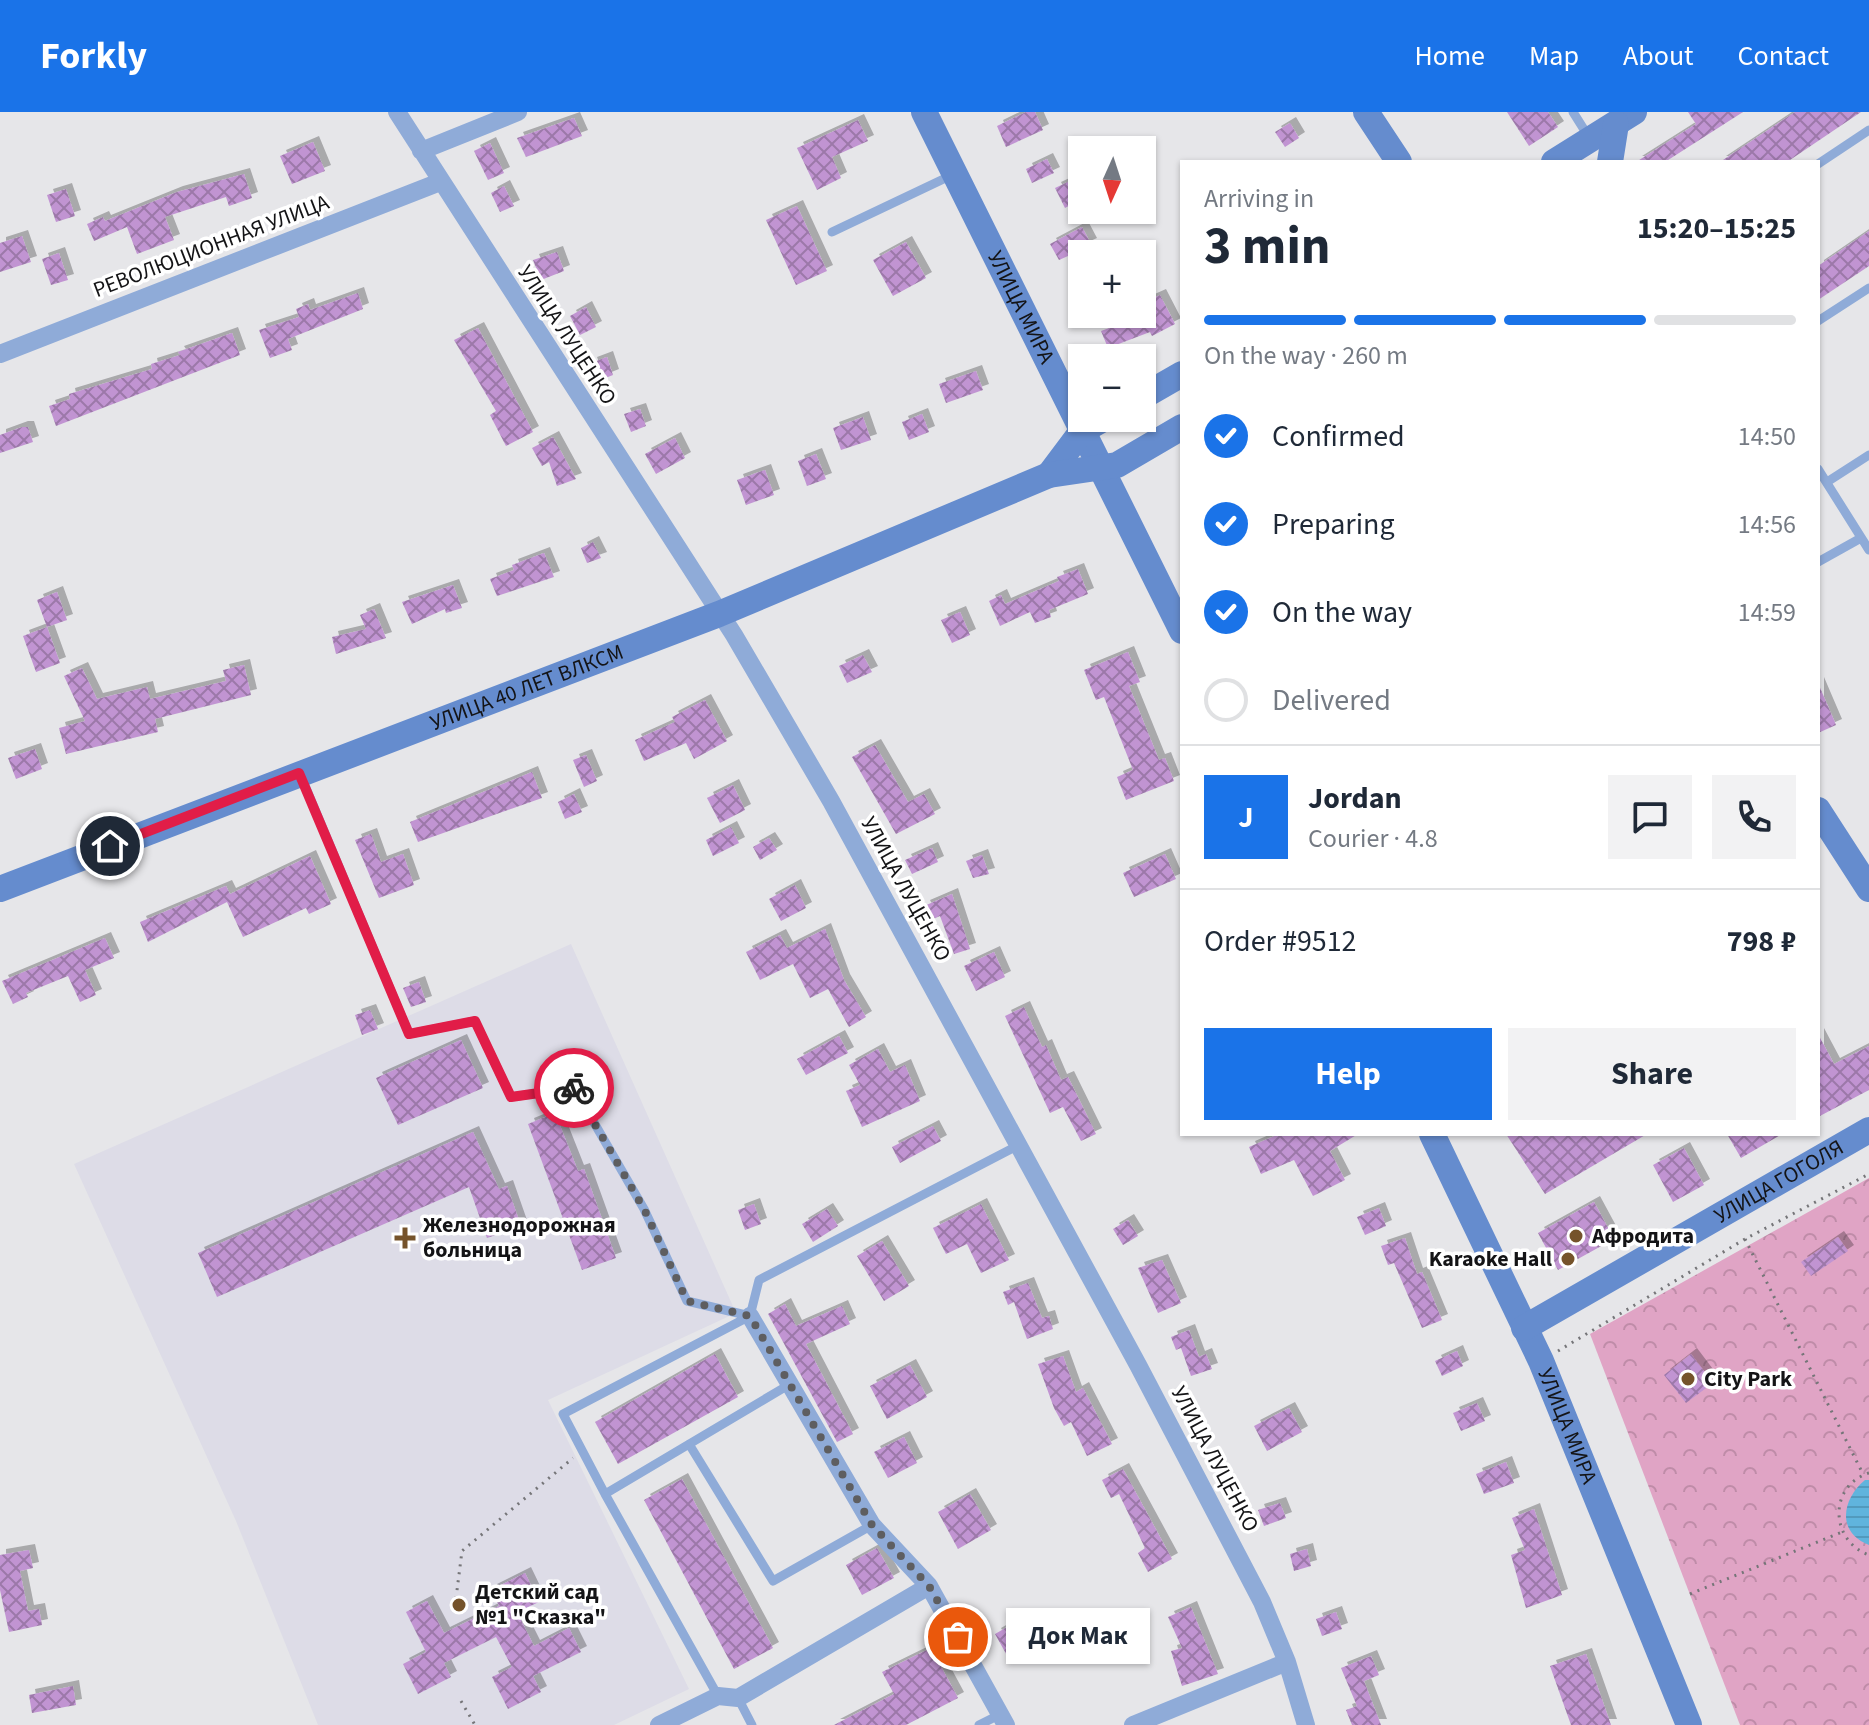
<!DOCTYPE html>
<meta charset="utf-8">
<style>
body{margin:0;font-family:"Source Sans 3",sans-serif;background:#f2f2f3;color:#1f2937;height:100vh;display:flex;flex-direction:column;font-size:30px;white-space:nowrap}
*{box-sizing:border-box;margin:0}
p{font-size:26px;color:#747a83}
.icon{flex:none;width:44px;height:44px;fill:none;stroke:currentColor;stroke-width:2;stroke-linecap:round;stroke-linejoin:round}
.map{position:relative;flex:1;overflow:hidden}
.panel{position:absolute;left:1180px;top:48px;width:640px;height:976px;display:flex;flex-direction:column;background:#fff;border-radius:0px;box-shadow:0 2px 6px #0004}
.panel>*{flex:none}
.needle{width:52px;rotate:183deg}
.controls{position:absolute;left:1068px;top:24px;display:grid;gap:16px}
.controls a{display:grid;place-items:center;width:88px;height:88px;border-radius:0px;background:#fff;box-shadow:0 2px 6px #0004;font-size:40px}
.pin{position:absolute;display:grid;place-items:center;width:68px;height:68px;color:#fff;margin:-34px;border:4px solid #fff;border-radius:50%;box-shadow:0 2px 8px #0007}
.courier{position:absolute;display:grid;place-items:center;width:80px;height:80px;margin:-40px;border:6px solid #e11d48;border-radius:50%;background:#fff;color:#222;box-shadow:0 2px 10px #0007}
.bubble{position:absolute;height:56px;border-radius:0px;background:#fff;box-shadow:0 2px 6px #0004;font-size:26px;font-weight:700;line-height:56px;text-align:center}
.headline em{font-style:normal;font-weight:700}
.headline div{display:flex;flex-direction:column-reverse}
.headline{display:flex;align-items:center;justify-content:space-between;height:136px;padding:0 24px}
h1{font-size:52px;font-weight:700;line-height:60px}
.bar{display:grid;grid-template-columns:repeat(4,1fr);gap:12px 8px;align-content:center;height:96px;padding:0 24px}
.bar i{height:10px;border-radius:6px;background:#e0e1e3}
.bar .on{background:#1a73e8}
.bar p{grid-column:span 4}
.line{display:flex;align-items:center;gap:20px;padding:0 24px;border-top:2px solid #e0e1e3}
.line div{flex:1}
.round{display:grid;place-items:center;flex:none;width:84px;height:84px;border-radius:0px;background:#f2f2f3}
ol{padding:0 24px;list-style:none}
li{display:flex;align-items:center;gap:24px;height:88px}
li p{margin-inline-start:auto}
li .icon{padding:8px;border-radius:50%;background:#1a73e8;color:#fff;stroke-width:4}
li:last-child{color:#747a83}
li i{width:44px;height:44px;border:4px solid #e0e1e3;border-radius:50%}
.primary-button{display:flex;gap:16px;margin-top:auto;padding:16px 24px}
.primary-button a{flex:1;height:92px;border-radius:0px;background:#1a73e8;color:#fff;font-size:32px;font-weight:700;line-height:92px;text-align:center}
.primary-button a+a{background:#f2f2f3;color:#1f2937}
header{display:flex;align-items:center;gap:48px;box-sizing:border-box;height:112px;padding:0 40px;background:#1a73e8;color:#fff}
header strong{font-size:38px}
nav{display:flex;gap:44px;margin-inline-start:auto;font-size:28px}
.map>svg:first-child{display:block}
</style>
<header>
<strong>Forkly</strong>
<nav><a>Home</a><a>Map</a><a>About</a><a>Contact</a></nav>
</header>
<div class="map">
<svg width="1869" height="1613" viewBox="0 0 1869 1613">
<defs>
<pattern id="park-crowns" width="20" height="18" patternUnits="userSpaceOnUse" patternTransform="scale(2)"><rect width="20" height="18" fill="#e0a4c5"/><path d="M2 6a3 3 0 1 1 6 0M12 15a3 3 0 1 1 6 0" fill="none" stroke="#bf8ca8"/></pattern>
<pattern id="water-rules" width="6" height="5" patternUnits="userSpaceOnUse" patternTransform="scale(2)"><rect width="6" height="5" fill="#60b4dd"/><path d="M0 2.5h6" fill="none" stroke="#529abd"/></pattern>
<pattern id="building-cross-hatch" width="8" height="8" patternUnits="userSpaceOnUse" patternTransform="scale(2)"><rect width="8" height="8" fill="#c194d2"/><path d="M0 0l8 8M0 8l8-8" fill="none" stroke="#9c78a9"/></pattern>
<filter id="shadow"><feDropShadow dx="6" dy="-6" stdDeviation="0" flood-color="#0004"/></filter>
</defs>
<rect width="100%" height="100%" fill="#e6e6e9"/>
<path fill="#dddce7" d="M571 832 736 1201 548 1288 689 1577 614 1613H318L236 1409 74 1052Z"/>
<path fill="url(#park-crowns)" d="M1869 1066V1613H1740L1590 1222Z"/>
<path fill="url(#water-rules)" d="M1865 1368H1869V1433C1836 1420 1842 1387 1865 1368Z"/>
<path fill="url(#building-cross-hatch)" filter="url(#shadow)" d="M1026 0H1035L1043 18 1006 35 997 14Z
M1507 0H1548L1558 15 1529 34Z
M1688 0H1743L1665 50H1636L1696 12Z
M1795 0H1861L1787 50H1720Z
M574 6 582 24 526 45 517 26Z
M858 8 868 29 832 45 841 66 817 78 797 36Z
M1290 11 1299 26 1285 35 1275 20Z
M313 30 325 59 292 72 280 44Z
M490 31 504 61 488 68 474 39Z
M1047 47 1054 61 1032 71 1026 57Z
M244 62 252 86 229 94 226 85 165 105 174 128 137 142 127 115 94 129 87 112 103 105 105 109 177 80Z
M1072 68 1081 87 1065 96 1055 76Z
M504 74 514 94 500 100 491 81Z
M66 77 75 104 56 110 47 83Z
M797 94 827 159 796 173 766 108Z
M1082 115 1091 132 1082 136V171L1068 144 1059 148 1050 132Z
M1869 119V154L1818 188V154Z
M22 124 31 150 0 160V131Z
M906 130 926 166 893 184 873 148Z
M557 140 564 159 541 168 533 148Z
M59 141 68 168 51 173 42 147Z
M358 181 363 197 288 227 292 238 270 246 259 218 299 205 296 197 308 192 310 198Z
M1160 183 1175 212 1152 224 1150 220 1108 236 1101 219 1142 204V191Z
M586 195 596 215 580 223 570 204Z
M478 216 533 320 506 334 490 303 496 299 454 228Z
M232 221 240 243 56 314 49 294 70 287 69 282 152 257 151 252 180 243 178 240Z
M607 245 613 263 598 269 591 251Z
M976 259 983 278 946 291 939 272Z
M640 297 646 314 631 320 624 302Z
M922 302 929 320 909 328 902 310Z
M863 305 871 328 841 338 833 316Z
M22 315H28L33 330 0 341V323Z
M553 325 576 367 557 374 549 350 542 354 532 336Z
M675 326 685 346 656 362 645 342Z
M816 342 826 367 807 374 798 349Z
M765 358 774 383 746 393 737 368Z
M593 430 601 446 587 451 581 436Z
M544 441 554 465 497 484 490 467 514 458 512 453Z
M1078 457 1088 482 1049 498 1051 505 1035 511 1030 500 1000 514 989 489 1001 483 1005 492 1059 469 1057 465Z
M453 473 462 496 446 501 445 497 412 512 402 490Z
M57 480 67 508 47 515 37 488Z
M374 497 386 526 336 542 332 525 366 517 360 503Z
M960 500 970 523 952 531 941 508Z
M47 515 60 551 36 560 23 524Z
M1128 540 1140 570 1129 574 1159 648 1165 646 1174 669 1126 688 1117 665 1133 658 1104 585 1096 588 1084 558Z
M863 543 872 560 847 571 839 554Z
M244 553 251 583 155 607 158 620 66 642 59 616 85 609 64 564 82 556 97 587 147 575 150 587 226 569 223 558Z
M1818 571 1836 613 1818 621Z
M705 588 727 629 694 647 686 631 644 649 635 628 675 610 672 605Z
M875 633 908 690 924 682 935 702 896 722 852 645Z
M35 637 42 657 16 667 8 646Z
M586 643 597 669 584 675 573 648Z
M532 660 542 686 418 730 410 710Z
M733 673 745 698 720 711 707 686Z
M574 682 582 700 565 707 558 690Z
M731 715 739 731 713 744 706 728Z
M371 722 381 750 403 742 414 773 379 786 355 728Z
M769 726 777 738 760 748 753 735Z
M932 736 938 750 912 762 905 748Z
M1165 742 1176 767 1134 785 1123 761Z
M982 743 989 762 973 766 966 749Z
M310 744 331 792 309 802 306 796 243 825 227 790 148 830 140 810 226 774 230 782Z
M795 773 806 796 781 809 769 787Z
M952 782 970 837 954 842 940 804 931 808 924 794Z
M825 817 844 868 866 905 849 915 828 877 810 886 793 852 760 868 746 840 780 823 787 836Z
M105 826 114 846 85 858 96 883 80 890 68 864 26 881 28 885 13 892 2 869Z
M994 840 1005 865 976 879 964 854Z
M419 870 426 890 411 895 403 876Z
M1024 895 1042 935 1046 933 1061 968 1068 965 1096 1022 1081 1029 1063 995 1050 1001 1005 904Z
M370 898 378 917 362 923 355 903Z
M1818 922 1834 952 1869 934V978L1818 1005Z
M839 924 848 941 806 963 797 947Z
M461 928 483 976 398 1013 376 966Z
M878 937 890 960 905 953 920 989 862 1015 846 979 860 973 849 953Z
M555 1001 578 1059 584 1057 616 1146 582 1158 528 1012Z
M933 1014 941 1029 900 1051 892 1035Z
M473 1020 499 1077 507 1074 521 1114 487 1126 469 1075 217 1185 198 1141Z
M1279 1022H1358L1330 1039 1345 1068 1313 1084 1294 1048 1261 1062 1249 1035Z
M1506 1022H1647L1545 1082Z
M1727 1022H1782L1741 1046Z
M1684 1036 1704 1073 1673 1090 1653 1053Z
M1594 1090 1614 1127 1558 1158 1538 1121Z
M754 1092 761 1112 745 1118 738 1098Z
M981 1092 1009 1148 981 1161 967 1132 946 1142 933 1116Z
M1379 1096 1386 1114 1365 1123 1357 1105Z
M827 1097 838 1114 813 1130 802 1112Z
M1128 1108 1138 1124 1123 1133 1113 1117Z
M1838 1125 1848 1139 1811 1164 1801 1150Z
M1405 1126 1417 1162 1422 1160 1442 1208 1422 1216 1394 1151 1388 1153 1381 1134Z
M882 1129 909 1174 884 1189 857 1144Z
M1162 1148 1181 1191 1158 1201 1138 1156Z
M1028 1171 1042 1206 1049 1204 1053 1217 1027 1227 1014 1190 1008 1193 1003 1180Z
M785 1192 796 1214 842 1194 850 1212 806 1232 853 1322 837 1330 768 1202Z
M1189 1218 1199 1245 1206 1242 1212 1257 1191 1264 1181 1236 1176 1238 1171 1225Z
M1457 1239 1463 1254 1442 1264 1435 1249Z
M715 1242 738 1285 618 1352 595 1310Z
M1691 1242 1713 1271 1686 1291 1664 1263Z
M1063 1244 1076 1280 1083 1276 1112 1332 1087 1344 1071 1310 1064 1314 1054 1296 1038 1252Z
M910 1253 927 1285 887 1307 870 1274Z
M1477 1291 1485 1309 1461 1319 1453 1301Z
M1289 1296 1302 1320 1267 1339 1254 1314Z
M904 1325 917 1351 888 1366 874 1340Z
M1506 1350 1514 1371 1484 1382 1476 1362Z
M1123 1357 1172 1447 1148 1460 1138 1441 1145 1436 1119 1382 1111 1386 1102 1368Z
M682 1367 773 1536 734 1557 644 1388Z
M970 1382 991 1418 958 1437 938 1400Z
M1280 1391 1286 1406 1264 1414 1258 1398Z
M1534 1397 1562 1483 1526 1496 1511 1443 1525 1438 1512 1406Z
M877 1436 894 1466 862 1483 846 1453Z
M1307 1437 1311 1454 1294 1459 1290 1442Z
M29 1438 33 1456 20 1459 28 1499 39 1497 42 1513 9 1520 0 1478V1443Z
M525 1461 539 1490 517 1500 534 1534 569 1516 581 1540 533 1564 541 1580 508 1597 492 1565 512 1555 496 1525 444 1551 451 1565 418 1582 403 1552 426 1540 406 1500 427 1489 444 1521 499 1494 491 1478Z
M1191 1495 1218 1562 1182 1574 1171 1539 1182 1536 1168 1505Z
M1336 1500 1342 1517 1322 1524 1316 1507Z
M1023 1506 1037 1531 1009 1547 995 1522Z
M931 1536 958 1586 906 1613H834L894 1582 882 1560Z
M1586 1542 1611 1613H1571L1550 1554Z
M1371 1544 1379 1563 1364 1569 1381 1613H1352L1346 1598 1357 1594 1341 1556Z
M73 1574 76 1593 32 1601 29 1583Z"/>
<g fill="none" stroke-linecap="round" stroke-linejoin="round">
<path stroke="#757578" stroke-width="3" stroke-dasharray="2 6" stroke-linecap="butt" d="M1745 1127 1863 1362
M1558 1239 1745 1127 1869 1062
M1869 1361C1828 1374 1830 1429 1869 1443
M1690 1482 1842 1420
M455 1494 462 1439 573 1346
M461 1589 475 1613"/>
<path stroke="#8fabd8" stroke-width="9" d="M1573 0 1590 27
M1818 52 1869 18
M832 120 952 63
M1818 209 1869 176
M1818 357 1869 438
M1827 370 1869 343
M1818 450 1861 426
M301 664 409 922 475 909 511 985 574 976 644 1097 687 1189 750 1204
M689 1332 773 1469 872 1413
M605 1382 563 1302 750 1204 759 1168 1019 1033
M718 1584 605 1382 792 1271
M738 1586 752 1613
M979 1613 1001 1602"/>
<path stroke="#8fabd8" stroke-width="18" d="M397 0 734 523 831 689 1138 1253 1262 1490 1287 1550 1306 1613
M421 39 518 0
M0 242 440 70
M750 1204 872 1413 929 1474
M659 1613 718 1584 738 1586 929 1474 1006 1613
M1133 1613 1287 1550"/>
<g stroke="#658cce" stroke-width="26">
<path id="s1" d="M924 0 1182 519"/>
<path d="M1366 0 1399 50"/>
<path d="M1554 50 1634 0"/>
<path d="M1610 50 1616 12"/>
<path d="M1142 285 1182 262"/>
<path d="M1049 363 1082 319 1105 306"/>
<path d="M1818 698 1869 777"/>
<path id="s2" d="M0 777 719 502 1049 363 1117 353 1182 315"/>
<path id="s3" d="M1432 1022 1541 1249 1689 1613"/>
<path id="s4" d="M1524 1216 1869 1018"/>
</g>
</g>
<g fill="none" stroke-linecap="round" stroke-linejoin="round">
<path stroke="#5e5e60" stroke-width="8" stroke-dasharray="0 14.4" d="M574 976 644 1097 687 1189 750 1204 872 1413 929 1474 958 1525"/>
<path stroke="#e11d48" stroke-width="10" d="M110 734 299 661 409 922 475 909 511 985 574 976"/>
</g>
<g fill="#75532b" stroke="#fff" stroke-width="3">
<circle cx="1576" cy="1124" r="8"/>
<path d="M401 1114h8v8h8v8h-8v8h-8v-8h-8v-8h8z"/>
<circle cx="1568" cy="1147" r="8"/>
<circle cx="1688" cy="1267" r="8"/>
<circle cx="459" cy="1493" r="8"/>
</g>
<g text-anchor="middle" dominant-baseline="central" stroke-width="7" stroke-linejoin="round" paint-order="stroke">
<g font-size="22" fill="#141416" stroke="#fff">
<text transform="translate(211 134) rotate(-21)">РЕВОЛЮЦИОННАЯ УЛИЦА</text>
<text stroke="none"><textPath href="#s1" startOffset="218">УЛИЦА МИРА</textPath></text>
<text transform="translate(567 223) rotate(57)">УЛИЦА ЛУЦЕНКО</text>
<text stroke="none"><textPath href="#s2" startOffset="564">УЛИЦА 40 ЛЕТ ВЛКСМ</textPath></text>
<text transform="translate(906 777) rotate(61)">УЛИЦА ЛУЦЕНКО</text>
<text stroke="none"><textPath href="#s4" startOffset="294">УЛИЦА ГОГОЛЯ</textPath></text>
<text stroke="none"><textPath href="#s3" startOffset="322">УЛИЦА МИРА</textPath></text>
<text transform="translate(1215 1347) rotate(62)">УЛИЦА ЛУЦЕНКО</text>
</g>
<g font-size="22" font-weight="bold" fill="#141416" stroke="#fff" text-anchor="start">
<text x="423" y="1113">Железнодорожная<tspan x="423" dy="25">больница</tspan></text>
<text x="1592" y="1124">Афродита</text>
<text x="1552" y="1147" text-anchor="end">Karaoke Hall</text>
<text x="1704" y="1267">City Park</text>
<text x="475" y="1480">Детский сад<tspan x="475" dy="25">№1 "Сказка"</tspan></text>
</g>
</g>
</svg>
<div class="controls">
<a><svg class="needle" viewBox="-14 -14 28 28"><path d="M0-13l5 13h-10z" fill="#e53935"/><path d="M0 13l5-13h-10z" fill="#747a83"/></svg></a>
<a>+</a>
<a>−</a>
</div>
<div class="pin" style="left:958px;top:1525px;background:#ea580c"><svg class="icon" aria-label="bag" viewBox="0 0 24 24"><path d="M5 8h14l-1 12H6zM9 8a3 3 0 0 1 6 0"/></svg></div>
<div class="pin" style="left:110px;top:734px;background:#1f2937"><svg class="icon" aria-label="home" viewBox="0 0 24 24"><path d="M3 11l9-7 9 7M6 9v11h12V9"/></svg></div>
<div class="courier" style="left:574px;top:976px"><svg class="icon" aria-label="bike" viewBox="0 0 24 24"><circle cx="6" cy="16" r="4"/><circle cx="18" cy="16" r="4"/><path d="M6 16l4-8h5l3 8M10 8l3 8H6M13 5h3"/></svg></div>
<div class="bubble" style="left:1006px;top:1496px;width:144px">Док Мак</div>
<section class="panel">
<div class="headline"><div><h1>3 min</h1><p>Arriving in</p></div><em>15:20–15:25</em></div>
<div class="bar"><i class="on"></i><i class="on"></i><i class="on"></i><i></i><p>On the way · 260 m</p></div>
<ol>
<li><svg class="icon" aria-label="check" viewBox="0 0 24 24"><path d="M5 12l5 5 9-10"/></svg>Confirmed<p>14:50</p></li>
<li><svg class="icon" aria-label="check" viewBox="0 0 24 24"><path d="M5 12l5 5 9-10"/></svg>Preparing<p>14:56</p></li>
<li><svg class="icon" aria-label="check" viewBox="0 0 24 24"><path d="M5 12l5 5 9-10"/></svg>On the way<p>14:59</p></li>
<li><i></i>Delivered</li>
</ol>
<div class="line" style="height:144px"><b class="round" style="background:#1a73e8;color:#fff">J</b><div><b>Jordan</b><p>Courier · 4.8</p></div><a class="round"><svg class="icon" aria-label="chat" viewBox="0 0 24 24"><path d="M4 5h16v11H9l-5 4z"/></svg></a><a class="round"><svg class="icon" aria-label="phone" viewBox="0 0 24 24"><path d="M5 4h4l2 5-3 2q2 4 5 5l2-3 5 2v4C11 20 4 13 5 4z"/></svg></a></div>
<div class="line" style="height:104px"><div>Order #9512</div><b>798 ₽</b></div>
<div class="primary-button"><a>Help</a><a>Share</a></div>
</section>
</div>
